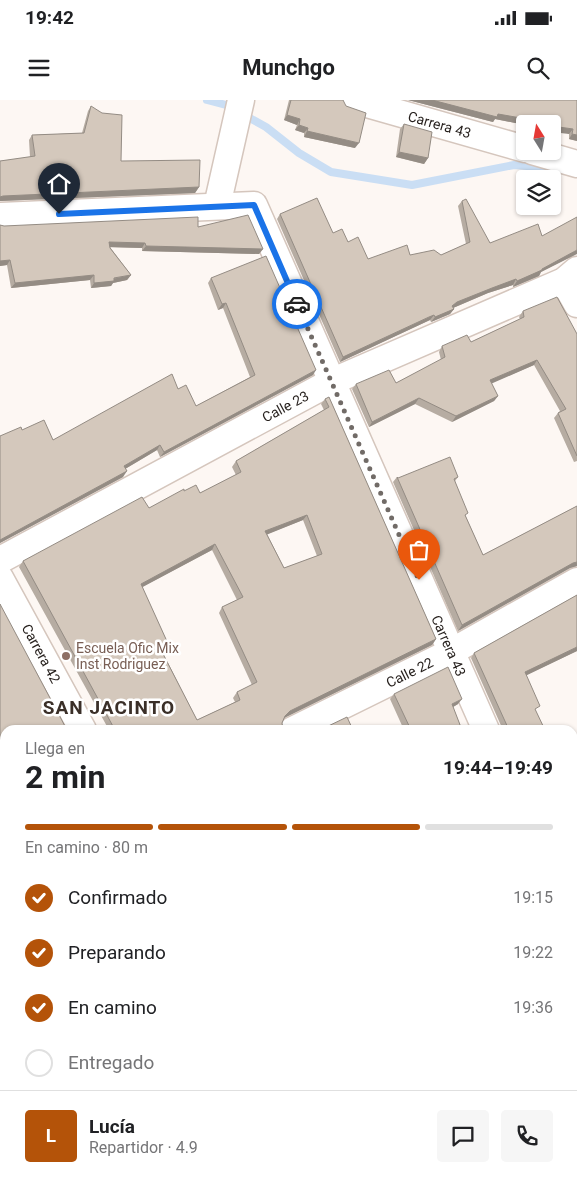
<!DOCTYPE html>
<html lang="es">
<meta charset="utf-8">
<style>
body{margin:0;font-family:Roboto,sans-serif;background:#f6f6f6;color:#202124;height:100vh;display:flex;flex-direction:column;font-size:19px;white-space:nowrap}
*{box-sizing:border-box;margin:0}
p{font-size:16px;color:#757577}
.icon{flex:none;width:28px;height:28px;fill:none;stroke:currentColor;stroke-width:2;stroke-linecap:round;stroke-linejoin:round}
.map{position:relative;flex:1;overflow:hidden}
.details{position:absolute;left:0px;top:625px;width:578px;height:466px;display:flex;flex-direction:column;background:#fff;border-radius:15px 15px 0 0;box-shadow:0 1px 4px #0004}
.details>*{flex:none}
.needle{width:32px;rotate:349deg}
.buttons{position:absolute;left:516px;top:15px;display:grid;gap:10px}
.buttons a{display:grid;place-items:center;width:45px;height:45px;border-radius:5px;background:#fff;box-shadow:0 1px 4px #0004;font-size:25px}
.pin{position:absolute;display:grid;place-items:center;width:42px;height:42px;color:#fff;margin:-51px -21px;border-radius:50% 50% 50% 0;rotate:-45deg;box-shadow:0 0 5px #0007}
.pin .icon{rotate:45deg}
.courier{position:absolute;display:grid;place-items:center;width:50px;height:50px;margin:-25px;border:4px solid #1a73e8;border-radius:50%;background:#fff;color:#222;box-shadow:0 1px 6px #0007}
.summary em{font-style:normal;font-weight:700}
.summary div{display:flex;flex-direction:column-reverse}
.summary{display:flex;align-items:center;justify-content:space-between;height:85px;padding:0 25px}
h1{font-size:32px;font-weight:700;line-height:38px}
.bar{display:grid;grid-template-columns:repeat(4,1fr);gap:8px 5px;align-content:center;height:60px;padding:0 25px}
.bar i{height:6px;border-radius:4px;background:#e0e0e0}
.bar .on{background:#b45309}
.bar p{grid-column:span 4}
.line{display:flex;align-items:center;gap:12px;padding:0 25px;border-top:1px solid #e0e0e0}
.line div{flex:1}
.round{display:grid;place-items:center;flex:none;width:52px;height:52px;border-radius:5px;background:#f6f6f6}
ol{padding:0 25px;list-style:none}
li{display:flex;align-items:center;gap:15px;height:55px}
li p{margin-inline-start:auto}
li .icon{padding:5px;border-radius:50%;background:#b45309;color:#fff;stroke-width:4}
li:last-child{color:#757577}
li i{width:28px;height:28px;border:2px solid #e0e0e0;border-radius:50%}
.status{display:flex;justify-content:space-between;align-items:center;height:35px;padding:0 25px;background:#fff;direction:ltr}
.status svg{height:14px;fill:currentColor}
header{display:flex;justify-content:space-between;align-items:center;height:65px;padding:0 25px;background:#fff;font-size:22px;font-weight:700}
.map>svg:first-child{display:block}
</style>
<div class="status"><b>19:42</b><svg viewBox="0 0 49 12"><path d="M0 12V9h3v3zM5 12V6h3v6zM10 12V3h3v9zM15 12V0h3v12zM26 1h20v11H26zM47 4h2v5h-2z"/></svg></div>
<header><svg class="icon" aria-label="menu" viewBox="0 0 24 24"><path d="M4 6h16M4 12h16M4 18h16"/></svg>Munchgo<svg class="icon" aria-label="search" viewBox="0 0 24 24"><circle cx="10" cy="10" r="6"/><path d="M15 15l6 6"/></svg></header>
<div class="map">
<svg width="577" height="1091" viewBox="0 0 577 1091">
<rect width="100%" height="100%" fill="#fdf7f3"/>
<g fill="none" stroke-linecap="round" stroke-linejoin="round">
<path stroke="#cadef4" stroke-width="8" d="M207 0 226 5 266 27 299 53 331 72 412 85 514 65 552 68"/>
<defs>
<g id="minor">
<path id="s1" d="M353 0 525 49"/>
<path d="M532 51 577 64"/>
<path d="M217 106 241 0"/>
<path id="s2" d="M0 116 254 105 486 630"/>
<path d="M564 181 577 204"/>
<path id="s3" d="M0 460 331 282 564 181 577 170"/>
<path id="s4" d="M0 478 83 630"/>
<path id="s5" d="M293 630 451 552 577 481"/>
<path d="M0 773 5 770"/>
<path d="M572 819 577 831"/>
<path d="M334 1086 337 1091"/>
<path d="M16 1091 25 1086"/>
</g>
</defs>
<use href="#minor" stroke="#d5c6bd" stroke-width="29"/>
<use href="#minor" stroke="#fff" stroke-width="26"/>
</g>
<path fill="#b6aca2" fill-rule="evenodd" d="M289 0H343L355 48 304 37V33L295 30 297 25 284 20Z
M408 0H577V41L569 39V34L552 24H525V25L495 19 493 22Z
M91 6 121 61 199 87 195 93 0 101V61L30 57 29 40 32 35 82 33 88 11Z
M404 24 428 58 424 64 396 57 400 29Z
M462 101 490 143 542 136 574 155 541 172 539 176 513 187V185L488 193 453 208 454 209 450 214 431 222 430 220 340 262 277 119 280 114 333 133 348 142 368 159 410 155H441L466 144 458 106Z
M0 125 4 126 198 127 263 149 259 154 142 151V148L110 147 131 175 127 180 113 183 111 186 91 188 90 180 11 188 7 165 0 166Z
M211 178 313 275 160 357 157 350 125 369 123 377 0 443V336L22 330 53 340 178 289 196 306 250 277 223 208 218 210 208 183Z
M523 211 577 234V361L574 362 554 318 558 313 560 311 534 265 491 283 498 296 494 301 452 322 415 304 369 327 352 289 356 284 396 283 441 260 439 252 442 246 471 242 520 219 519 217Z
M329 297 436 539 432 545 286 617 283 619 282 623 283 630H109L19 467 23 461 149 408 184 391 200 393 236 375 232 367 236 361 324 310 321 304 325 299ZM303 420 317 456 284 468 267 434ZM212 450 237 500 222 507 219 513 252 585 237 592 233 598 235 602 197 620 164 555 167 554 170 548 142 487Z
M397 377 398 378 458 377 455 381 466 417 483 455 577 406V466L570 468 458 531 393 382Z
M577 495V551L526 575 536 612 545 630H503L471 558 474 553Z
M394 594 458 604 453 607 462 630H404L390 599Z
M359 1086H572L577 1091H361Z"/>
<path fill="#948c84" d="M408 0H432L538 21 537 24H525V25L495 19 493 22Z
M287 15 300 19 297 25 284 20Z
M299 25 308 28 304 33 295 30Z
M552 26 573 29 569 34 552 32Z
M307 31 359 43 355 48 304 37Z
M572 34 577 35V41L569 39Z
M399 52 428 58 424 64 396 57Z
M199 87 195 93 0 101V97L3 96Z
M109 142 145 143 142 148 105 147Z
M146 146 263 149 259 154 142 151Z
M577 150V154L541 172 539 176 513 187 517 181Z
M10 160 7 165 0 166V161Z
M94 175 90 180 11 188 15 183Z
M131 175 127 180 113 183 111 186 91 188 94 183Z
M516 179 513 185 488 193 453 208 454 209 450 214 431 222 435 217 457 202 492 188Z
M226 203 223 208 218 210 222 204Z
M434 215 430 220 340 262 343 257Z
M537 260 534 265 486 286 490 280Z
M316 270 313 275 160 357 164 352Z
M498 296 494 301 452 322 456 316Z
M419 298 415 304 369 327 372 322Z
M160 345 157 350 120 372 124 366Z
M127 371 123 377 0 443V440Z
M307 415 303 420 261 437 265 431Z
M215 444 212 450 137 490 141 484Z
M577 462V466L570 468 458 531 462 525 573 463Z
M436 539 432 545 286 617 281 621 285 616 290 611Z
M577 547V551L521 578 525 572Z
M170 548 167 554 158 558 162 552Z
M462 599 458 604 448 610 452 604Z
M577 683V687L572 689V684Z
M5 742V746L0 748V745Z
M572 799H577V805L572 804Z
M577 980V984L572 986V983Z
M5 994V997L0 1001V997Z
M5 1083V1084L0 1090V1085Z"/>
<path fill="#d4c8bc" stroke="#948c84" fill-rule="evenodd" d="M291 0H343L346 6 366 13 359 43 307 31 308 28 299 25 300 19 287 15Z
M432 0H577V35L572 34 573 29 552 26V24H538V21L498 14 497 17Z
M91 6 102 13 122 15 121 61 200 60 199 87 3 96 0 97V61L35 56 32 35 84 33Z
M404 24 432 32 428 58 399 52Z
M317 98 333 133 342 129 348 142 358 137 368 159 407 145 410 155 434 150 441 155 470 142 462 101 466 99 490 143 538 124 542 136 577 117V150L542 169V170L517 181 516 179 492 188 457 202 452 206 454 209 435 217 434 215 429 217 343 257 280 114Z
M248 115 263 149 146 146 145 143 109 142 110 148 131 175 114 178V181L94 183V175L15 183 10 160 0 161V125L4 126 198 117V127Z
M266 156 316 270 164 352 160 345 124 366 127 371 0 440V336L21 327 22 330 44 320 53 340 172 274 178 289 186 285 196 306 255 275 226 203 222 204 211 178Z
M557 197 577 234V356L558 313 566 309 537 260 490 280 498 296 456 316 419 298 372 322 356 284 389 270 396 283 445 257 442 246 467 235 471 242 524 217 523 211Z
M329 297 436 539 290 611 285 616 282 623 283 630H115L23 461 142 397 149 408 184 389V391L196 385 200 393 241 372 236 361 329 307 325 299ZM307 415 322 454 284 468 265 431ZM215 444 243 497 222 507 257 582 237 592 240 600 197 620 162 552 170 548 141 484Z
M450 357 458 377 454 379 468 413 465 415 483 455 577 406V462L573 463 462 525 397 377 398 378Z
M577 495V547L525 572 540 606 535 609 545 630H509L474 553Z
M0 504 67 630H5V742L0 745Z
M448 567 462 599 452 604 462 630H411L394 594Z
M347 617 353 630H320Z
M577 640V683L572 684V642Z
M577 727V799H572V729Z
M572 838 577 840V980L572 983Z
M0 931 5 938V994L0 997Z
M577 1022V1091H368L365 1086H572V1024Z
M5 1030V1083L0 1085V1032Z
M90 1086H317L320 1091H80Z"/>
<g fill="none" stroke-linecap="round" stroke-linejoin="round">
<path stroke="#716b67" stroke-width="5" stroke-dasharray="0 9" d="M297 204 419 480"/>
<path stroke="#1a73e8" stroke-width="6" d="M59 114 254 105 297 204"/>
</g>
<circle fill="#8d6e63" stroke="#fff" stroke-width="2" cx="66" cy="556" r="5"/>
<g text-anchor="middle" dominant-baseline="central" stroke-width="5" stroke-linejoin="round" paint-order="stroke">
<g font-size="14" fill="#251f1c" stroke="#fff">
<text stroke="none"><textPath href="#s1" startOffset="90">Carrera 43</textPath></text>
<text stroke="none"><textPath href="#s3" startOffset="324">Calle 23</textPath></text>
<text stroke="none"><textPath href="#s2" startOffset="736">Carrera 43</textPath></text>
<text stroke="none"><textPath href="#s4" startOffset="86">Carrera 42</textPath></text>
<text stroke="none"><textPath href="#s5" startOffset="130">Calle 22</textPath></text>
</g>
<g font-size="14" fill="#785e54" stroke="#fff" text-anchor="start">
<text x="76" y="548">Escuela Ofic Mix<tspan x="76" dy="16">Inst Rodriguez</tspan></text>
</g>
<g font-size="19" font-weight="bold" letter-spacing="1" fill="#3a2f28" stroke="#fff">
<text x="109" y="607">SAN JACINTO</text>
</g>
</g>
</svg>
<div class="buttons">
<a><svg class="needle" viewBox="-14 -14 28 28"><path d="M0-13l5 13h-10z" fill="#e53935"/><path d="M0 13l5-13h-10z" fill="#757577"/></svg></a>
<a><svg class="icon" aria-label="layers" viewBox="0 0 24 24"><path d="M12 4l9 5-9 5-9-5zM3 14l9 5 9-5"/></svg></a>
</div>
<div class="pin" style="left:419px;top:480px;background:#ea580c"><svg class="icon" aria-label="bag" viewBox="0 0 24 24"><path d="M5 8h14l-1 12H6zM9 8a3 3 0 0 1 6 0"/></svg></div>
<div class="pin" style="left:59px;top:114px;background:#1f2937"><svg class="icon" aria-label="home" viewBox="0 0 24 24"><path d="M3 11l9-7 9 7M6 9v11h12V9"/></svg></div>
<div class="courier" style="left:297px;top:204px"><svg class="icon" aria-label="car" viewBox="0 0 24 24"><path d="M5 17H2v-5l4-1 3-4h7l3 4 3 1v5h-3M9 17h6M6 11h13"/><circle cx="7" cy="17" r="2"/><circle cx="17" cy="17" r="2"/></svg></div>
<section class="details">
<div class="summary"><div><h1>2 min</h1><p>Llega en</p></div><em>19:44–19:49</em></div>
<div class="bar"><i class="on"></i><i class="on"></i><i class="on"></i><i></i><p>En camino · 80 m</p></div>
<ol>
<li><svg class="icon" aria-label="check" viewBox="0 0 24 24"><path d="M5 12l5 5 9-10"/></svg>Confirmado<p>19:15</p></li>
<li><svg class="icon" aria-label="check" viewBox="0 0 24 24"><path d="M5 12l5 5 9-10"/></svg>Preparando<p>19:22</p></li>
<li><svg class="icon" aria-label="check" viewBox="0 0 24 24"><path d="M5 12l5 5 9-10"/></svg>En camino<p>19:36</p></li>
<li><i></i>Entregado</li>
</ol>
<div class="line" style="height:90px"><b class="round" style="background:#b45309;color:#fff">L</b><div><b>Lucía</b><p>Repartidor · 4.9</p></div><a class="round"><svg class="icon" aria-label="chat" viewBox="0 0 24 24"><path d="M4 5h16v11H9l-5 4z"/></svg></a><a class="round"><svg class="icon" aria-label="phone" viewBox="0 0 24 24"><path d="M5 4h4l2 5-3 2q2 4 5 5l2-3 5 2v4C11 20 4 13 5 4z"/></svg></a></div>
</section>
</div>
